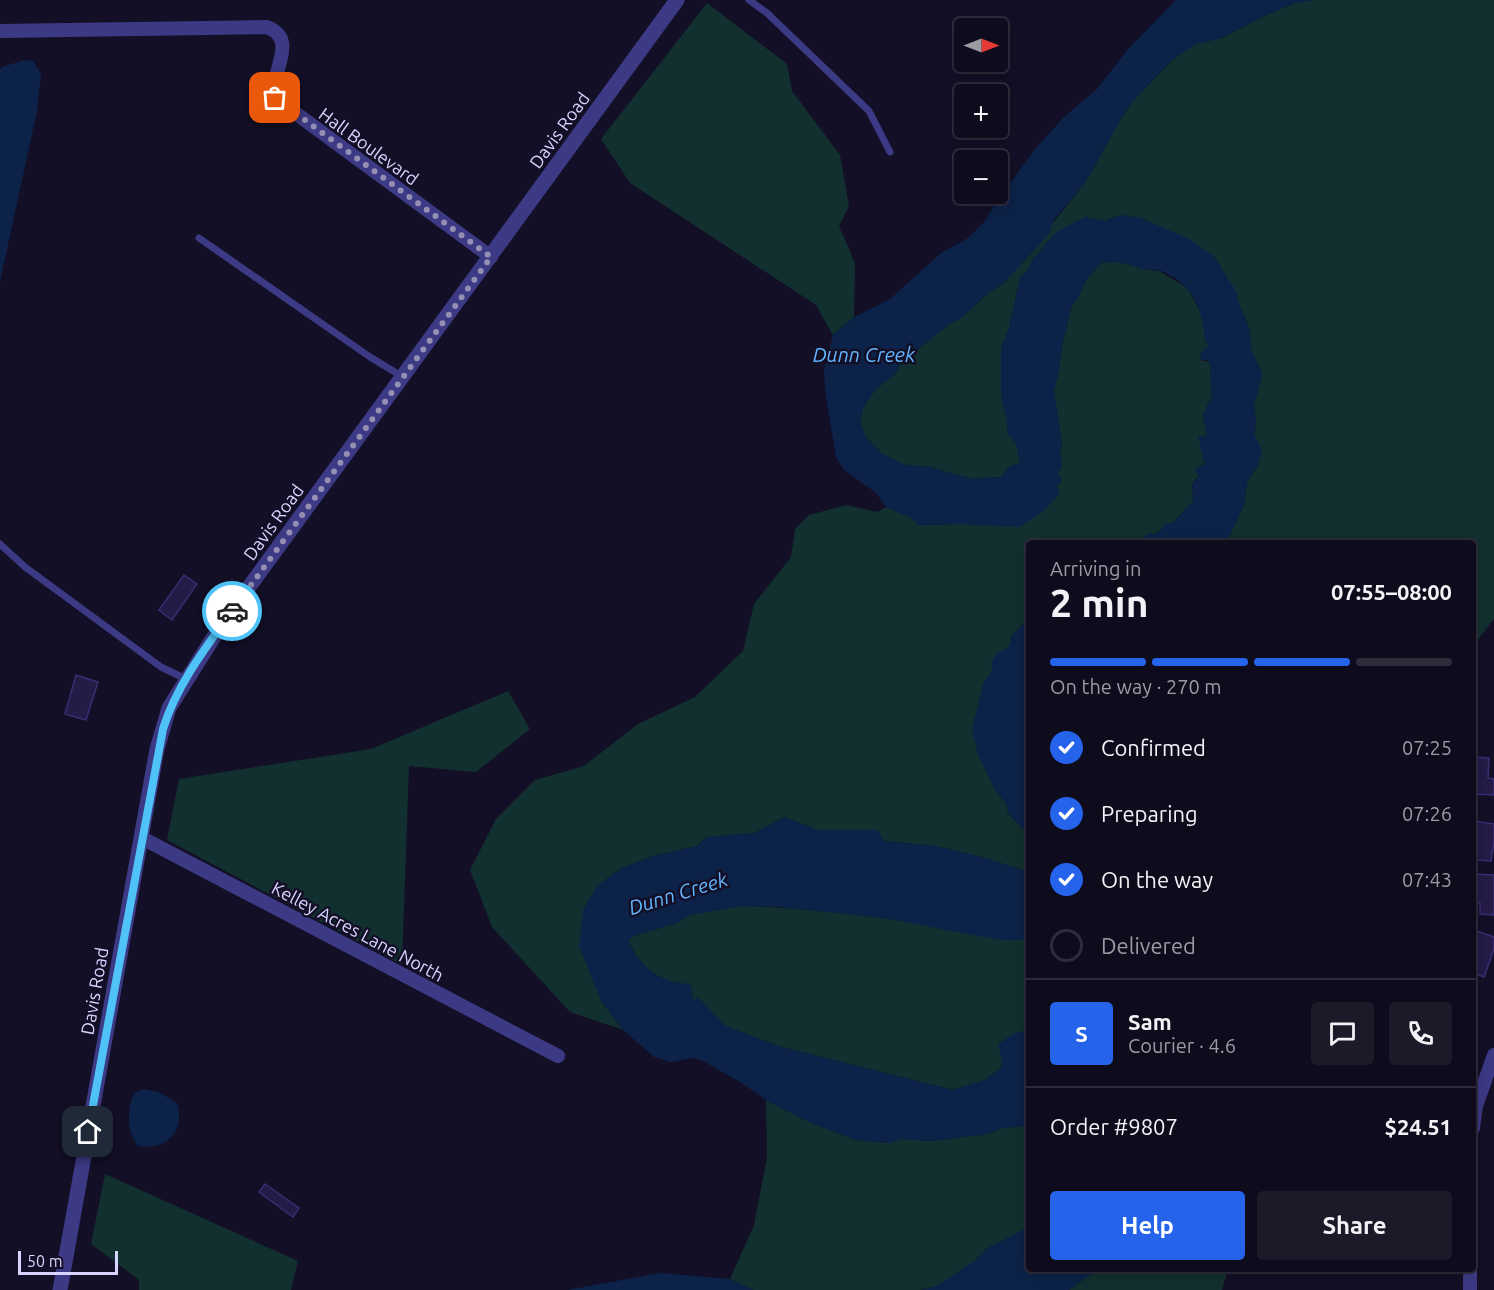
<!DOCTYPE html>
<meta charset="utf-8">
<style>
body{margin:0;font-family:Ubuntu,sans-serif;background:#1c1929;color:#f1f3f6;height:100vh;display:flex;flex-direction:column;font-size:22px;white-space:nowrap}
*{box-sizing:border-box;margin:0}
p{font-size:20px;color:#9b9ba3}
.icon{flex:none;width:33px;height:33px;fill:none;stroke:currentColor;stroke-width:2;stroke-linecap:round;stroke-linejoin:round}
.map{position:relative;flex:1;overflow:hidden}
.drawer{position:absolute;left:1026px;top:540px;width:450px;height:732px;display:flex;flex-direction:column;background:#0e0b1c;border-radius:6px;box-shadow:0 3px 15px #0003,0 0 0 2px #2e2b3b}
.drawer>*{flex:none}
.needle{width:39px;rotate:90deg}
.tools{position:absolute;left:954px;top:18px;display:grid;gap:12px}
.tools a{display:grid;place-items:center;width:54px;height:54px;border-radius:6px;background:#0e0b1c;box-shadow:0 3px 15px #0003,0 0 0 2px #2e2b3b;font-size:30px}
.scale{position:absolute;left:18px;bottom:15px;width:100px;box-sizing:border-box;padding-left:6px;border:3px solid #d9d4ff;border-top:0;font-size:16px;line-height:21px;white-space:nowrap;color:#d9d4ff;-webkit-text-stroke:4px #130f26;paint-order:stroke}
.pin{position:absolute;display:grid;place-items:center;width:51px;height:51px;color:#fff;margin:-26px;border-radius:12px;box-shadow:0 3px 9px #0006}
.courier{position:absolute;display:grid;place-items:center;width:60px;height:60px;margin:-30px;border:4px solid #4fc3f7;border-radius:50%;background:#fff;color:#222;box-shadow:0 2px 8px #0007}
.overview em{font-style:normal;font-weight:700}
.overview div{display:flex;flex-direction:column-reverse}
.overview{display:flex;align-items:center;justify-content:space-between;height:102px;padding:0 24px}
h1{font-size:39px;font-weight:700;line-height:45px}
.bar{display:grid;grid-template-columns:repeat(4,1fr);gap:9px 6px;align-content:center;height:72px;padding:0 24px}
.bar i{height:8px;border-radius:4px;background:#2e2b3b}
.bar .current{background:#2563eb}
.bar p{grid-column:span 4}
.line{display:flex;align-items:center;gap:15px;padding:0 24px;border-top:2px solid #2e2b3b}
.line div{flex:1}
.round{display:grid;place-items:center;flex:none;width:63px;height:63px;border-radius:6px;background:#1c1929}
ol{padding:0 24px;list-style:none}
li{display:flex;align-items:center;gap:18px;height:66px}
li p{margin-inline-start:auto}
li .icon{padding:6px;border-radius:50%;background:#2563eb;color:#fff;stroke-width:4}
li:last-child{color:#9b9ba3}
li i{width:33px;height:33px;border:3px solid #2e2b3b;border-radius:50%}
.cta{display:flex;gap:12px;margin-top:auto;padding:12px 24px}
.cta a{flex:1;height:69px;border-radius:6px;background:#2563eb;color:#fff;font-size:24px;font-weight:700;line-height:69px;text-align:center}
.cta a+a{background:#1c1929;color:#f1f3f6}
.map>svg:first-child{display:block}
</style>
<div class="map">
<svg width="1494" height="1290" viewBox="0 0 1494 1290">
<rect width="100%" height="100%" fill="#130f26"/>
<path fill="#12302f" d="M1315 0H1494V619L1473 646V543H1226L1244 505 1247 482 1258 465 1254 434 1256 421 1254 406 1262 374 1251 349 1250 331 1238 301 1236 291 1121 215 1105 221 1085 217 1033 259 1027 271 1020 278 1009 328 1001 348V394L1007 421V433L1016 443 1020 463 1009 467 1001 477 973 479 929 467 905 465 881 453 865 436 860 421 863 408 875 390 894 375 901 363 948 325 961 318 986 295 1005 282 1085 183 1120 120 1132 102 1171 61 1195 44 1222 38 1264 16 1295 3Z
M707 3 787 64 792 91 840 155 849 206 839 226 855 263 854 317 833 335 816 305 630 183 601 139Z
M1122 261 1143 269 1159 271 1188 288 1204 320 1205 342 1211 344 1200 360 1210 362 1212 396 1203 415 1207 434 1205 436 1199 437 1205 464 1192 485 1193 501 1173 523 1153 535 1150 533 1137 543H1029V603L1025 606 1026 622 1012 635 1010 646 984 682 972 730 994 788 1006 803 1008 813 1029 835V872L981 857 935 846 884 841 877 830H817L784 817 755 833 707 837 697 846 653 856 622 868 597 886 601 1001 623 1030 570 1012 492 927 470 870 496 819 535 780 584 766 638 724 695 697 743 651 754 604 791 557 795 529 809 515 846 505 878 512 886 507 912 518 919 525 959 524 1057 486 1058 473 1062 466 1060 452 1062 444 1054 391 1059 370 1062 346 1072 304 1077 300 1086 280 1101 263Z
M508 691 530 729 476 772 409 766 402 965 167 840 179 779 371 749Z
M741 906C787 907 837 912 883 918 932 924 979 939 1029 940V1030L1027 1029 1002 1060 1001 1068 985 1080 953 1090 778 1046 725 1026 698 998 696 1002 692 997 691 985C681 983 671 982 662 978 650 973 630 953 629 939L636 935 677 923 690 915Z
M766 1100 809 1122 856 1140 889 1143 901 1139 932 1141 987 1134 1003 1128 1023 1126 1029 1123V1227L986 1249 976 1260 937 1286 920 1290H753L730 1279 754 1225 767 1157Z
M105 1174 298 1261 291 1290H139V1280L91 1244Z
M1098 1269H1228L1222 1290H1069Z"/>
<path fill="#0c2248" d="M1176 0H1315L1295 3 1264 16 1222 38 1195 44 1171 61 1132 102 1120 120 1085 183 1053 221 1050 233 1005 282 986 295 961 318 948 325 901 363 894 375 875 390 863 408 860 421 865 436 881 453 905 465 929 467 973 479 1001 477 1009 467 1020 463 1016 443 1007 433V421L1001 395V348L1009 328 1020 278 1027 271 1033 259 1056 232 1085 217 1105 221 1121 215 1141 218 1189 239 1213 255 1236 291 1238 301 1250 331 1251 349 1262 374 1254 406 1256 421 1254 434 1262 450 1258 465 1247 482 1244 505 1226 543H1137L1150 533 1153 535 1160 531 1165 523H1173L1193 501 1192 485 1199 475 1195 472 1197 467 1205 464 1198 437 1205 436 1207 434 1203 415 1212 396 1210 362 1206 360H1200L1201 352 1210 344 1205 342C1203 309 1193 284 1161 271 1155 269 1148 270 1142 269 1123 264 1122 261 1101 263L1086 280 1077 300 1072 304 1062 346 1059 370 1054 391 1062 444 1060 452 1062 466 1058 473 1062 480 1057 486 1059 494 1045 510 1020 527 959 524 918 525 911 518 886 507 876 493 844 470 836 457 825 391 824 370 833 335 854 317 890 299 941 253 968 238 984 222 995 204 1035 149 1063 118 1097 89 1128 49Z
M24 60 33 61 41 74 37 111 0 282V70L2 67Z
M1029 603V835L1008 813 1006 803 994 788 978 755 972 730 984 682 993 669 991 663 997 653 1010 646 1012 635 1026 622 1025 606Z
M784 817 817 830H877L884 841 935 846 981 857 1029 872V940H999L884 918 779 907 741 906 690 915 677 923 636 935 629 939C630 953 650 973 662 978 671 982 682 983 691 985L692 997 695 1001 698 997 725 1026 778 1046 953 1090 985 1080 1001 1068 1002 1060 998 1044 1015 1033 1029 1030V1123L1023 1126 1003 1128 987 1134 932 1141 901 1139 889 1143 856 1140 809 1122 766 1100 740 1082 701 1060 693 1058 671 1062 654 1057 623 1030 601 1001 579 946 583 910 597 886 622 868 653 856 697 846 707 837 755 833Z
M144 1089 159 1092 177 1103C186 1131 166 1151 138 1146 127 1132 126 1110 134 1093Z
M1029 1227V1269H1098L1069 1290H920L937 1286 976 1260 986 1249Z
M660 1273 730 1279 753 1290H567Z"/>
<path fill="#241b47" stroke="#3b2d73" stroke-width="1.5" d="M184 575 197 584 172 620 159 610Z
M76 675 98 682 86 720 65 714Z
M1473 757 1489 758 1488 778 1494 779V795L1473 794Z
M1473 821 1494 824V842L1491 861 1476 860 1477 849H1473Z
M1474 874 1494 875V915L1480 914V903H1473Z
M1477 931 1494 937V949L1484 977 1473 973V942Z
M265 1184 299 1208 293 1217 259 1192Z"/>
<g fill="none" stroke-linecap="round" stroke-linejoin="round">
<path stroke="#3d3a85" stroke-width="7" d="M749 0 767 13 869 111 890 152
M199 238 370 357 403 377
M0 544 25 567 161 667 186 679"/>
<path stroke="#3d3a85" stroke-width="14" d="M0 31 267 27C300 40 269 72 275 98L491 257
M142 838 558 1056
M1473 1128 1476 1106 1494 1055
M1470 1269V1290"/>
<path stroke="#3d3a85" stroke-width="15" d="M60 1290 157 749 169 708 222 624 677 0"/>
</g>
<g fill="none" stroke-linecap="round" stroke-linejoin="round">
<path stroke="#948fb3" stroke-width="6" stroke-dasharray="0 10.8" d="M232 611 491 257 275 98"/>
<path stroke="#4fc3f7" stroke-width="8" d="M88 1132 163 729C176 686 206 647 232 611"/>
</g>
<g text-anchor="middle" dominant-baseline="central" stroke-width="5" stroke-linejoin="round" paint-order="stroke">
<g font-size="18" fill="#d9d4ff" stroke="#130f26">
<text transform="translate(559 130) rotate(-54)">Davis Road</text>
<text transform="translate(369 146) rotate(36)">Hall Boulevard</text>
<text transform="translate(273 522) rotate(-54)">Davis Road</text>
<text transform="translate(358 931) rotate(28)">Kelley Acres Lane North</text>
<text transform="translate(94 991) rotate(-80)">Davis Road</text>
</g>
<g font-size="20" font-style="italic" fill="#62b6ff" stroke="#130f26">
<text x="864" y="354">Dunn Creek</text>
<text transform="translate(678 893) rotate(-17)">Dunn Creek</text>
</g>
</g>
</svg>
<div class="tools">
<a><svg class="needle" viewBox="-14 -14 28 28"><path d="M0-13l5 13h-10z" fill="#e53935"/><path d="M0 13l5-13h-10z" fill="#9b9ba3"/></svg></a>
<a>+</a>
<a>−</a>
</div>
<div class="scale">50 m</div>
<div class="pin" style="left:275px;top:98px;background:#ea580c"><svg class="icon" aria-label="bag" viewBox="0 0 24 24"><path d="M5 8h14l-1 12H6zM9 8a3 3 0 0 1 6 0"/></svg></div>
<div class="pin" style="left:88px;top:1132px;background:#1f2937"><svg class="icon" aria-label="home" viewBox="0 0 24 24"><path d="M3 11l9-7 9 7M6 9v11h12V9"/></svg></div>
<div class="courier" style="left:232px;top:611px"><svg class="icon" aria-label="car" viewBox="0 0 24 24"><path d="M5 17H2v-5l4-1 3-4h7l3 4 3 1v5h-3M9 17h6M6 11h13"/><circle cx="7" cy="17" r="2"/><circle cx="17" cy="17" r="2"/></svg></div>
<section class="drawer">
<div class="overview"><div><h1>2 min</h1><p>Arriving in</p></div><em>07:55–08:00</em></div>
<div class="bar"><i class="current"></i><i class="current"></i><i class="current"></i><i></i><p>On the way · 270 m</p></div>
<ol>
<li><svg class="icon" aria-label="check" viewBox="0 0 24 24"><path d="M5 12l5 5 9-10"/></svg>Confirmed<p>07:25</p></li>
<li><svg class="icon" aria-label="check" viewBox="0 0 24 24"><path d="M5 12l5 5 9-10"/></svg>Preparing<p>07:26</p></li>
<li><svg class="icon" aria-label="check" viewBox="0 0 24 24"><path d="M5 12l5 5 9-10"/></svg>On the way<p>07:43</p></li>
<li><i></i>Delivered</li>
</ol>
<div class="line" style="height:108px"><b class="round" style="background:#2563eb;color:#fff">S</b><div><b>Sam</b><p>Courier · 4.6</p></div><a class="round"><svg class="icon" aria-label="chat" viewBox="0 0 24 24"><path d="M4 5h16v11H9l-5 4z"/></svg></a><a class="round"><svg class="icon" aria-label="phone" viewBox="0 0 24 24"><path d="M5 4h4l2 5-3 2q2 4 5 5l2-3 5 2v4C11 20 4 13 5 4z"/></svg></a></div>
<div class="line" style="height:78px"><div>Order #9807</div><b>$24.51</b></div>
<div class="cta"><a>Help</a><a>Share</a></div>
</section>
</div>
